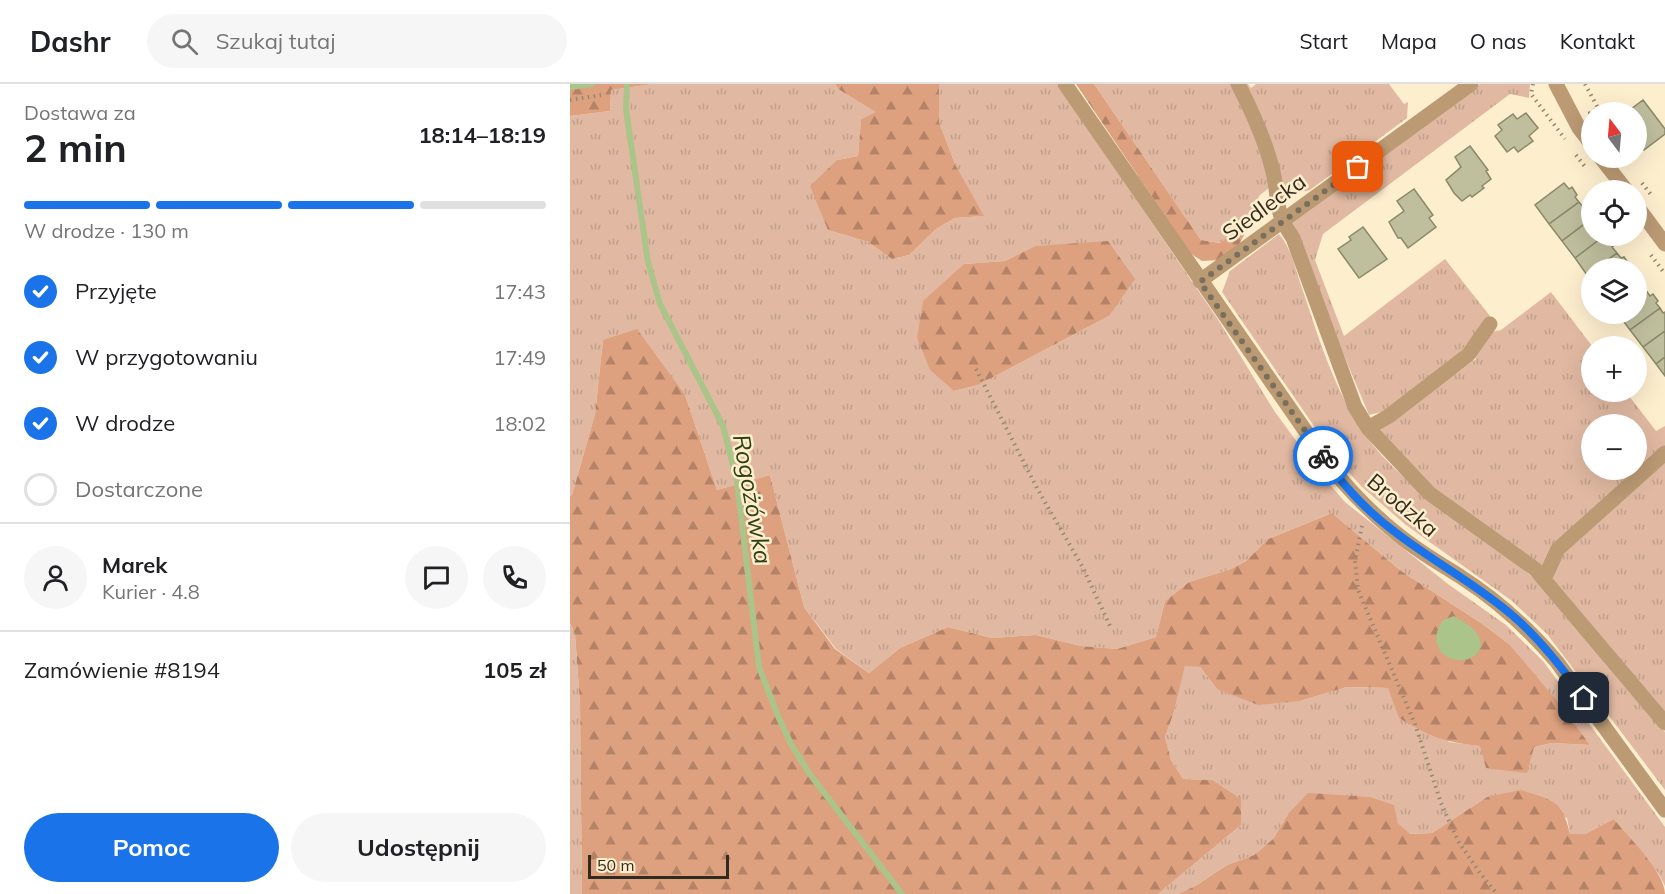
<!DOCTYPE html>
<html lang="pl">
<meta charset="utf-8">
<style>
body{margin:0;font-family:Mulish,sans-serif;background:#f6f6f6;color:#202124;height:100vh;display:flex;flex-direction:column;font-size:22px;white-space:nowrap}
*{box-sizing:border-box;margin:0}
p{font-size:20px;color:#757577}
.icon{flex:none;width:33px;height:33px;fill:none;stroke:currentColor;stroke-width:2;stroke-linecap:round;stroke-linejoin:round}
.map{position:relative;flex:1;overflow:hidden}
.panel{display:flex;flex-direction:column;background:#fff;width:570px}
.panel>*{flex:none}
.needle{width:39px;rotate:344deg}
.tools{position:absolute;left:1011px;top:18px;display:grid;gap:12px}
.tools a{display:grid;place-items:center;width:66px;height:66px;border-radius:50%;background:#fff;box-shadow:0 6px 24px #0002;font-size:30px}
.scale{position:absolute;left:18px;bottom:15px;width:141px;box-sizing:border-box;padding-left:6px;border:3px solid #302b1e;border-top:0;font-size:16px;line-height:21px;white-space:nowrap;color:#302b1e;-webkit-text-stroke:4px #fdefce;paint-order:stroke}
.pin{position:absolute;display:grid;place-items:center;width:51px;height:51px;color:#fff;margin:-26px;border-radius:12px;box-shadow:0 3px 9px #0006}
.courier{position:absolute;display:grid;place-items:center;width:60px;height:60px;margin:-30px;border:4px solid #1a73e8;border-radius:50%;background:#fff;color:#222;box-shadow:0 2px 8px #0007}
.summary em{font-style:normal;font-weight:700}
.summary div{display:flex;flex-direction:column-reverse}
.summary{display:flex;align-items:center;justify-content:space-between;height:102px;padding:0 24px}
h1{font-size:39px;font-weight:700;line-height:45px}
.bar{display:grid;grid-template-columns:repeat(4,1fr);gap:9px 6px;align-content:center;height:72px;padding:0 24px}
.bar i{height:8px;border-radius:4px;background:#e0e0e0}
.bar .active{background:#1a73e8}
.bar p{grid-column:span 4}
.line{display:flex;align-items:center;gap:15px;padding:0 24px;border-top:2px solid #e0e0e0}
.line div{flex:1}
.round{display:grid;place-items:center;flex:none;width:63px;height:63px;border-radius:32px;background:#f6f6f6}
ol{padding:0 24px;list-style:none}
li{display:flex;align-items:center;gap:18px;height:66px}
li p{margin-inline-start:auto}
li .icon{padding:6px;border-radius:50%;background:#1a73e8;color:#fff;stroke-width:4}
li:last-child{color:#757577}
li i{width:33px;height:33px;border:3px solid #e0e0e0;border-radius:50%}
.action{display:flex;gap:12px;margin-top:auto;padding:12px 24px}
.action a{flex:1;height:69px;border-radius:36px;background:#1a73e8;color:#fff;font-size:24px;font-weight:700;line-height:69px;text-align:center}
.action a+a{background:#f6f6f6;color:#202124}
header{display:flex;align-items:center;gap:36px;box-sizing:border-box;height:84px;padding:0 30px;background:#fff;border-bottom:2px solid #e0e0e0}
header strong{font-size:28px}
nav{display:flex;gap:33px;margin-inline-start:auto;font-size:21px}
.search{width:420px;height:54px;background:#f6f6f6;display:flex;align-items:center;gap:15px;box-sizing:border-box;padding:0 21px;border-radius:33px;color:#757577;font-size:22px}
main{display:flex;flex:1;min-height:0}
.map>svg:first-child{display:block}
</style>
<header>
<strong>Dashr</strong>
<div class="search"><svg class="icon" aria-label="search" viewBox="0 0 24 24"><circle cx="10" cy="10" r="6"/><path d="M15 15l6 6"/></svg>Szukaj tutaj</div>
<nav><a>Start</a><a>Mapa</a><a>O nas</a><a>Kontakt</a></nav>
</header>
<main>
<section class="panel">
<div class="summary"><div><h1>2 min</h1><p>Dostawa za</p></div><em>18:14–18:19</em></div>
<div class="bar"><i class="active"></i><i class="active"></i><i class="active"></i><i></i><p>W drodze · 130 m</p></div>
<ol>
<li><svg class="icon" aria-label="check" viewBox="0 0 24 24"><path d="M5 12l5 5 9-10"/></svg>Przyjęte<p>17:43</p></li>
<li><svg class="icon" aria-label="check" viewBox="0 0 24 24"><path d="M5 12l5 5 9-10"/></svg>W przygotowaniu<p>17:49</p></li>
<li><svg class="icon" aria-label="check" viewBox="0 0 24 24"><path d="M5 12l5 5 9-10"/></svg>W drodze<p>18:02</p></li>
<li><i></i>Dostarczone</li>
</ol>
<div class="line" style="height:108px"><a class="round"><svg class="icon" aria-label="person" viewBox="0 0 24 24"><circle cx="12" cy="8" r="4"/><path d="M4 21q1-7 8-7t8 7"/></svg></a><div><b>Marek</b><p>Kurier · 4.8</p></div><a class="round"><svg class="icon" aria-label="chat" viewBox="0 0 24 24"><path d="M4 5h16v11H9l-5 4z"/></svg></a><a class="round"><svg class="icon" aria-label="phone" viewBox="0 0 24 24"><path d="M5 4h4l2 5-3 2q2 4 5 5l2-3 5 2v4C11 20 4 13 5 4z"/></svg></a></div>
<div class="line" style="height:78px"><div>Zamówienie #8194</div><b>105 zł</b></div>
<div class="action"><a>Pomoc</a><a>Udostępnij</a></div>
</section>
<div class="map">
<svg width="1095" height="810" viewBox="0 0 1095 810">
<defs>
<pattern id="grass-tufts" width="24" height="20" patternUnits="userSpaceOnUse" patternTransform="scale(1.5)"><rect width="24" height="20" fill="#e1b9a2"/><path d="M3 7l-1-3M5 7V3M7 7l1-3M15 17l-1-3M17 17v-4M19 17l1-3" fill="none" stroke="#c19f8b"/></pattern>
<pattern id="forest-firs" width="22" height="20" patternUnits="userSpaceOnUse" patternTransform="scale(1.5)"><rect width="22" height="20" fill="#dda17f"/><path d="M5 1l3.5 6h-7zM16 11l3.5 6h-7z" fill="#b48367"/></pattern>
</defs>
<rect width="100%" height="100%" fill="#fdefce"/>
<path fill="url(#grass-tufts)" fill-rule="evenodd" d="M83 0H265L268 5 307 28 291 35 288 72 267 76 258 146 298 158 322 175 339 171 366 145 385 134 413 132 385 80 369 38V0H487L647 234 705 328 749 388 775 418 878 500 936 541 973 577 1095 743V802L1088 789 1044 735 1015 750H1000L997 734 917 713 862 749 839 750 828 739 823 721 801 713 718 730 703 755 684 771 657 781 627 801 608 810H588L671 741 642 696 613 695 601 676 595 653 604 628 615 581 630 583 647 605 730 617 777 603 818 604 879 658 910 662 964 663 982 659 1020 661 939 560 911 539 831 487 762 429 698 455 676 477 661 485 619 498 595 517 586 553 547 565 511 562 466 551 422 554 378 543 330 564 299 589 266 565 234 523 200 391 147 406 115 311 33 256 25 330 2 411 0 412V32L40 27 41 6ZM499 161 539 232 408 301 384 307 394 180 435 177 465 162Z
M524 0H678L681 4 686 0H819L834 20 838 18 837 34 740 106C726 110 719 107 709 96L689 112 684 133 650 159 631 156Z
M910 0H960L959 14 940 10 753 150 745 176 774 252 875 175 920 232 891 267 815 327 799 331 757 231 733 161 723 139Z
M709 150C722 165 725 185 732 204 748 252 765 308 794 349 837 411 909 442 962 493 1010 541 1049 599 1095 648V706L977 550 942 517 836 441 791 402 766 374 652 208 660 187Z
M981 208 1022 262V308H1056L1086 347 1095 342V629L973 484 860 402 808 347 906 275 903 269 920 248 931 246ZM1022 340H1066V386H1022Z
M0 539 5 550 10 620 12 810H0Z"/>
<path fill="url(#forest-firs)" d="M0 0H83L41 6 40 27 0 32Z
M265 0H369V38L385 80 414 132 385 134 366 145 339 171 322 175 298 158 258 146 240 102 267 76 288 72 291 35 306 28 268 5Z
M506 0H524L631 156 650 159 684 133 667 164 650 176 632 177 620 169Z
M538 157 565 195 539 232 408 301 384 307 360 286 347 254 353 217 394 180 435 177 465 162Z
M67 245 115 311 147 406 200 391 234 523 265 565 299 589 330 564 378 543 422 554 466 551 511 562 547 565 586 553 595 517 619 498 661 485 676 477 698 455 762 429 831 487 911 539 939 560 988 618 1020 661 982 659 964 663 957 689 916 684 910 662C873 658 861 653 829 634L818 604 777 603 730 617 688 621 647 605 630 583 615 582 604 628 595 653 601 676 613 695 642 696 671 715V741L588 810H12L10 620 5 550 0 539V412L2 411 25 330 33 256Z
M951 706C983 717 992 715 1000 750H1015L1044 735C1058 753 1095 788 1095 810H608L627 801 657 781 684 771 703 755 718 730 738 709 801 713 824 721 828 739 840 750 862 749 917 713Z"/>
<path fill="#abc489" d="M884 532C893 537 905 544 909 553 919 574 884 586 870 566 863 556 867 545 873 536Z"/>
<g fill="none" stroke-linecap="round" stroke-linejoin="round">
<path stroke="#abc489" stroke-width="6" d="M57 0 56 25 78 178 90 220 153 342 167 398 189 583 208 632 221 660 239 689 332 810
M0 3 22 0"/>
</g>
<path fill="#bfbf9e" stroke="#898969" stroke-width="1.5" d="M1073 16 1095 45V50L1074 66 1066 56V28H1057Z
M956 29 968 44 959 52 963 57 948 68 944 63 937 68 925 52 932 46 928 41 943 30 947 35Z
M900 62 918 86 916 87 921 95 912 102 914 104 902 113 900 111 892 117 884 109 876 96 891 83 885 73Z
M994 99 999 105 1002 103 1007 111 1005 113 1009 118 979 140 965 121Z
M844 105 863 131 859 134 866 143 838 164 831 154H828L819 138 834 127 827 117Z
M1009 118 1013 123 1015 121 1019 127 1017 129 1021 135 992 157 979 140Z
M1021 135 1022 152H1034L1005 174 992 157Z
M793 143 817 175 789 194 768 165 781 156 779 153Z
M1034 152 1038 157 1041 155 1045 161 1042 163 1047 169 1026 184H1022V188L1017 191 1005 174Z
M1047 169 1051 174 1054 173 1059 180 1057 182 1059 184H1026Z
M1075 205 1080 212 1083 210 1088 217 1086 219 1090 224 1060 246 1048 230H1066V212Z
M1090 224 1093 229 1095 228V247L1073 263 1060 246Z
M1095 247V273L1086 280 1073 263Z
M1095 273V292L1086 280Z"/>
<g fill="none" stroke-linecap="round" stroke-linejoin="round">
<path stroke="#928972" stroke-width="4" stroke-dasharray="1.5 4.5" stroke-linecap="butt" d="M963 0 961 10 995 55
M1015 0 1028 24 1020 29 1021 30
M0 16 31 11
M1006 71 1016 84
M1072 99 1082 112
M1081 171 1095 190
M406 285 468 406 512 482 541 544
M792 442 785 476 788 506 845 640 871 719 888 757 910 789 927 810"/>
<path stroke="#bb9a74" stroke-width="15" d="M495 0 759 381C779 406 801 429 826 449 846 466 869 479 891 493 927 516 959 545 987 578L1095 726
M668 0C682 27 696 58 703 88 710 118 703 125 723 154L785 323 798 344 859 409 965 485 1095 639
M986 0 1009 44 1022 61
M1031 74 1056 106
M1066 121 1095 160
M630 197 901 0
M798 344 819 332 898 271 920 240
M974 495 988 465 1095 369"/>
</g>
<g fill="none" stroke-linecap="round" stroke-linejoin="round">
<path stroke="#78705c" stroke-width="6" stroke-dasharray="0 10.8" d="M753 372 630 198 788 83"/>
<path stroke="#1a73e8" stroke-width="8" d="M753 372C773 402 800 430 829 451 866 479 907 501 942 531 970 555 992 584 1014 614"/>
</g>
<g text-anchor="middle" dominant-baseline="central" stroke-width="5" stroke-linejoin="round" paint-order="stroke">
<g font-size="22" fill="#302b1e" stroke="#fdefce">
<text transform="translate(694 123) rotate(-36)">Siedlecka</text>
<text transform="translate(833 421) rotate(40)">Brodzka</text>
</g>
<g font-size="24" font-style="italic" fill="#304015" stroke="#fdefce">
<text transform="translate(183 415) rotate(80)">Rogożówka</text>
</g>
</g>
</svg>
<div class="tools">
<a><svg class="needle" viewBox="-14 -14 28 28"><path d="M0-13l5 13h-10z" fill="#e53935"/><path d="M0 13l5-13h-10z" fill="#757577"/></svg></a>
<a><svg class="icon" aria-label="locate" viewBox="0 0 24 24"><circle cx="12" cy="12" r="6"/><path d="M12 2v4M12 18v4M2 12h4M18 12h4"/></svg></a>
<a><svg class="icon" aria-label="layers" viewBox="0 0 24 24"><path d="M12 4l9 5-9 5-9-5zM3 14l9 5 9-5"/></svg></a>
<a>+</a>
<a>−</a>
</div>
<div class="scale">50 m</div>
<div class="pin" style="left:788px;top:83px;background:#ea580c"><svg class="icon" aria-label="bag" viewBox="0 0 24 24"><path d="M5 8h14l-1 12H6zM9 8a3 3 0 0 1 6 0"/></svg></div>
<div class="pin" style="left:1014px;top:614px;background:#1f2937"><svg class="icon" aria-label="home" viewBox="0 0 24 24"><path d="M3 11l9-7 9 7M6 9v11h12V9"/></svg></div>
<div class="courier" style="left:753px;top:372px"><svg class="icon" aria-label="bike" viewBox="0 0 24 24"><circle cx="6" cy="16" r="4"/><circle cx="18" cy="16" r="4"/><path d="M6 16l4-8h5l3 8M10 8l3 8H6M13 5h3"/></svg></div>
</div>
</main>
